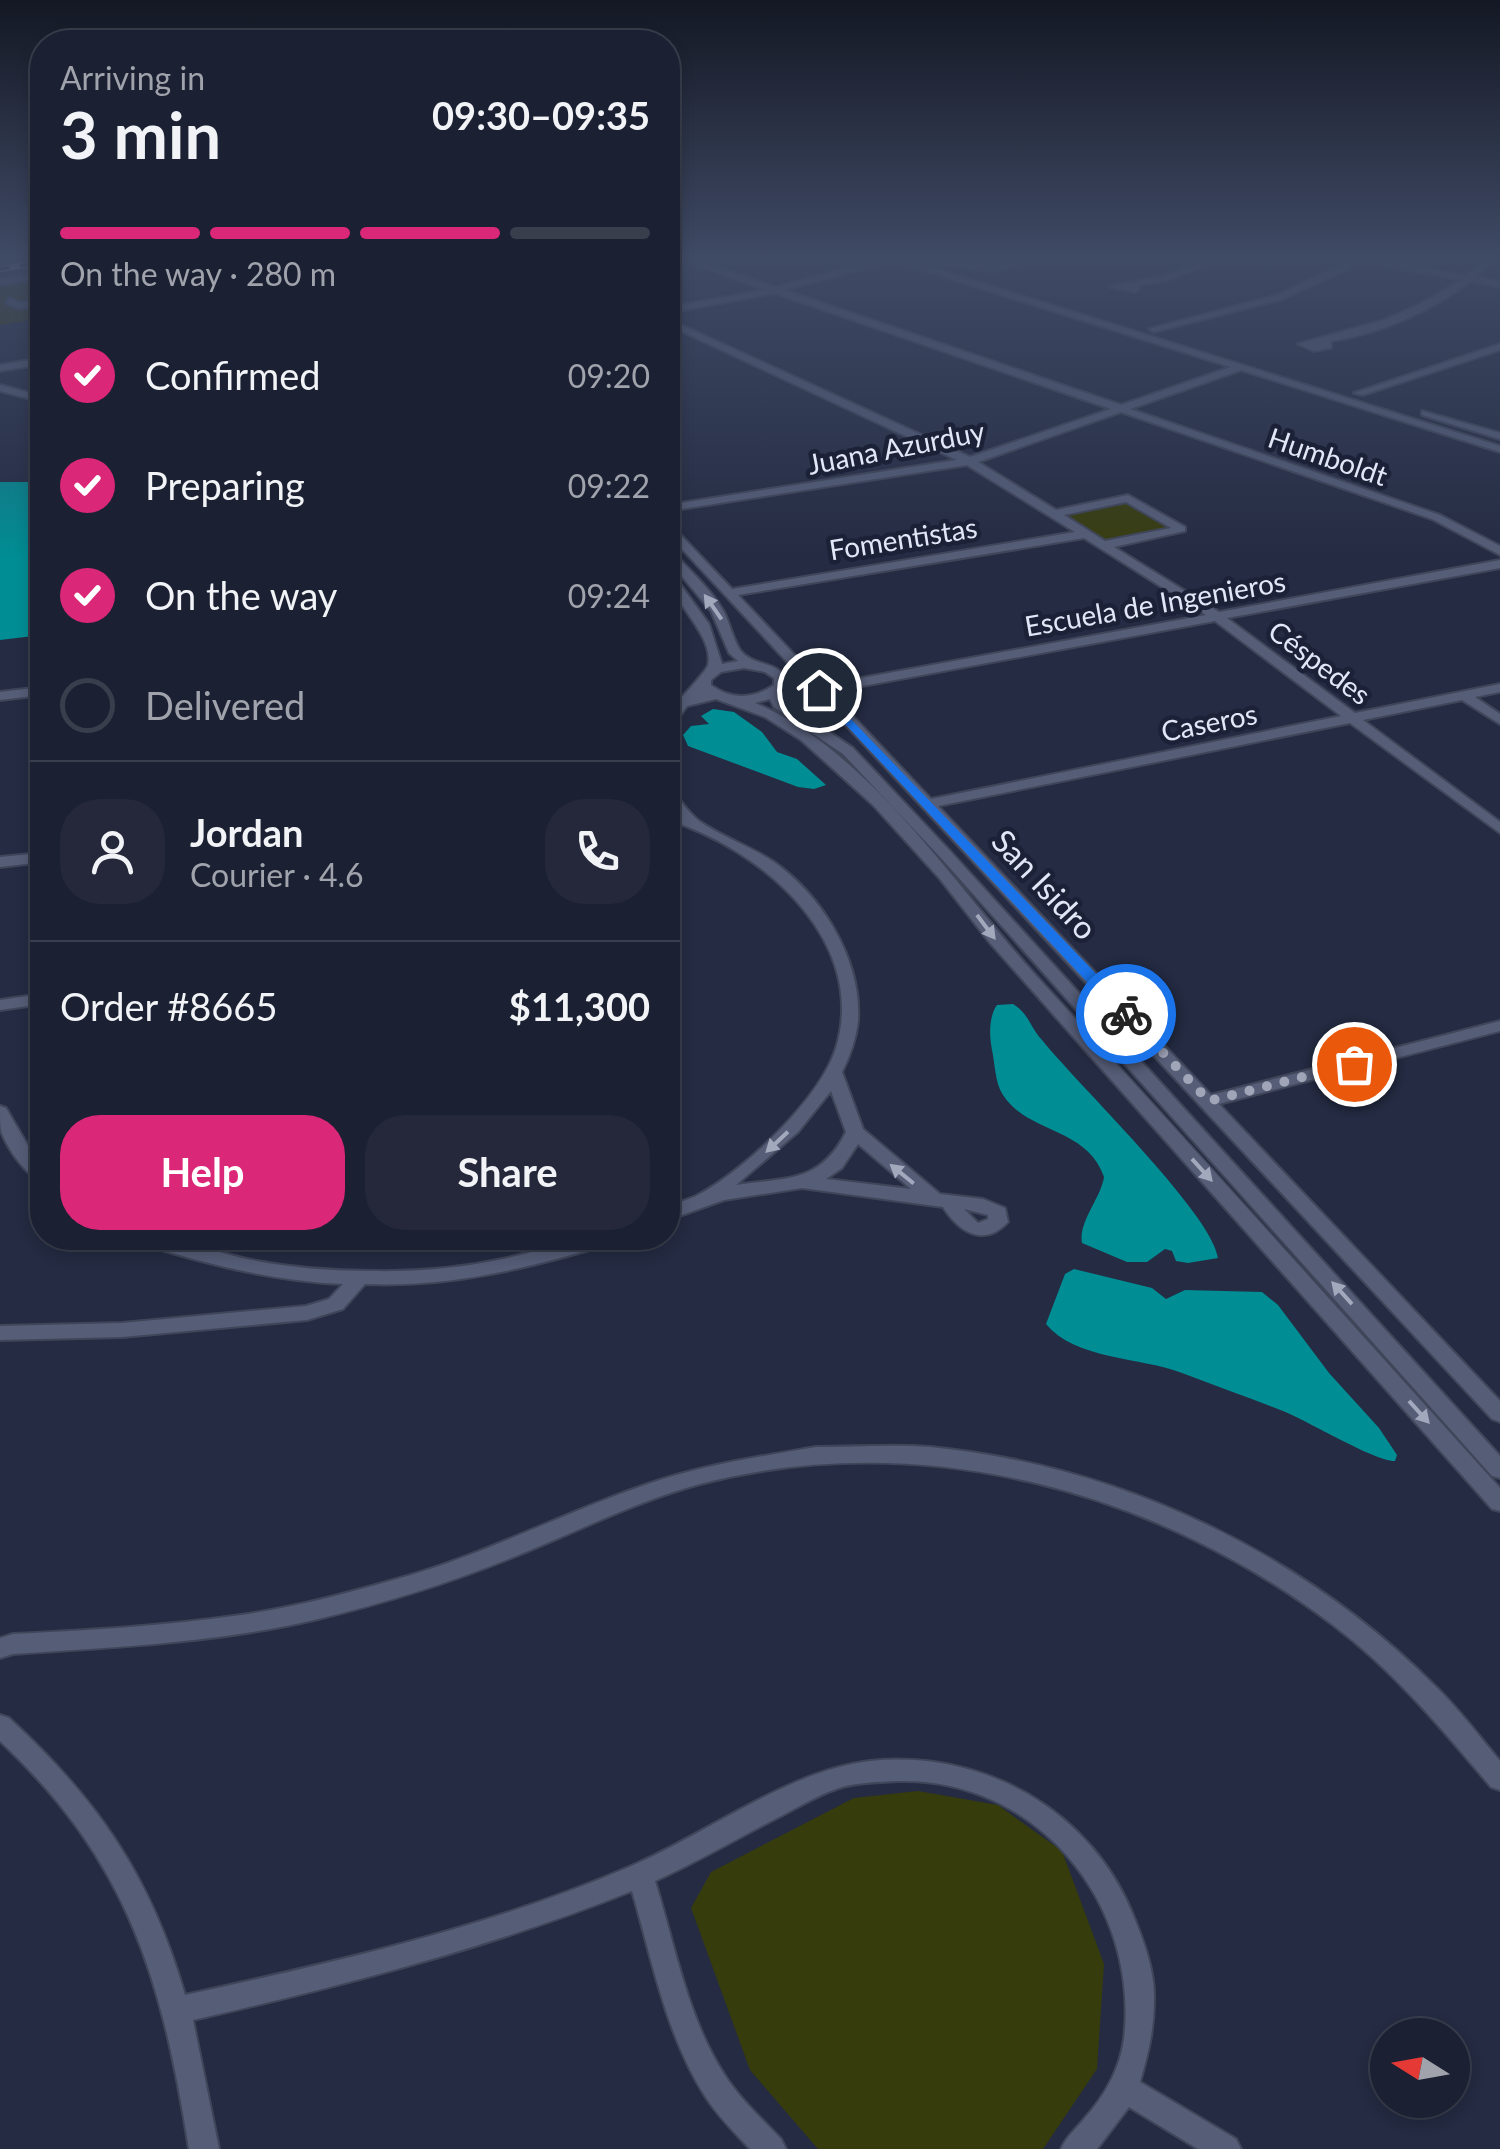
<!DOCTYPE html>
<meta charset="utf-8">
<style>
body{margin:0;font-family:Lato,sans-serif;background:#24283a;color:#f1f3f6;height:100vh;display:flex;flex-direction:column;font-size:38px;white-space:nowrap}
*{box-sizing:border-box;margin:0}
p{font-size:32px;color:#a0a3ac}
.icon{flex:none;width:55px;height:55px;fill:none;stroke:currentColor;stroke-width:2;stroke-linecap:round;stroke-linejoin:round}
.map{position:relative;flex:1;overflow:hidden}
.side{position:absolute;left:30px;top:30px;width:650px;height:1220px;display:flex;flex-direction:column;background:#1b2032;border-radius:40px;box-shadow:0 5px 15px #0003,0 0 0 2px #393e4d}
.side>*{flex:none}
.needle{width:65px;rotate:281deg}
.fabs{position:absolute;left:1370px;top:2018px;display:grid;gap:20px}
.fabs a{display:grid;place-items:center;width:100px;height:100px;border-radius:50%;background:#1b2032;box-shadow:0 5px 15px #0003,0 0 0 2px #393e4d;font-size:50px}
.pin{position:absolute;display:grid;place-items:center;width:85px;height:85px;color:#fff;margin:-42px;border:5px solid #fff;border-radius:50%;box-shadow:0 2px 10px #0007}
.courier{position:absolute;display:grid;place-items:center;width:100px;height:100px;margin:-50px;border:8px solid #1a73e8;border-radius:50%;background:#fff;color:#222;box-shadow:0 2px 12px #0007}
.overview em{font-style:normal;font-weight:700}
.overview div{display:flex;flex-direction:column-reverse}
.overview{display:flex;align-items:center;justify-content:space-between;height:170px;padding:0 30px}
h1{font-size:65px;font-weight:700;line-height:75px}
.bar{display:grid;grid-template-columns:repeat(4,1fr);gap:15px 10px;align-content:center;height:120px;padding:0 30px}
.bar i{height:12px;border-radius:8px;background:#393e4d}
.bar .on{background:#db2777}
.bar p{grid-column:span 4}
.line{display:flex;align-items:center;gap:25px;padding:0 30px;border-top:2px solid #393e4d}
.line div{flex:1}
.round{display:grid;place-items:center;flex:none;width:105px;height:105px;border-radius:40px;background:#24283a}
ol{padding:0 30px;list-style:none}
li{display:flex;align-items:center;gap:30px;height:110px}
li p{margin-inline-start:auto}
li .icon{padding:10px;border-radius:50%;background:#db2777;color:#fff;stroke-width:4}
li:last-child{color:#a0a3ac}
li i{width:55px;height:55px;border:5px solid #393e4d;border-radius:50%}
.primary-button{display:flex;gap:20px;margin-top:auto;padding:20px 30px}
.primary-button a{flex:1;height:115px;border-radius:40px;background:#db2777;color:#fff;font-size:40px;font-weight:700;line-height:115px;text-align:center}
.primary-button a+a{background:#24283a;color:#f1f3f6}
.map>svg:first-child{display:block}
</style>
<div class="map">
<svg width="1500" height="2149" viewBox="0 0 1500 2149">
<rect width="100%" height="100%" fill="#242b42"/>
<path fill="#373c0d" d="M42 278V318L0 325V284Z
M1126 501 1171 528 1105 542 1062 515Z
M918 1791 998 1805 1062 1851 1104 1964 1097 2069 1043 2149H818L750 2070 691 1908 711 1872 854 1798Z"/>
<path fill="#008d94" d="M0 482H42V635L0 640Z
M713 709 734 712 762 732 777 752 797 759 826 785 814 789 798 787 688 746 683 735 691 726 709 724 701 716Z
M1013 1004C1029 1014 1030 1027 1042 1040 1076 1083 1212 1213 1218 1258L1188 1263 1176 1261 1172 1251 1165 1249 1147 1262H1127L1082 1243C1078 1222 1101 1198 1104 1177 1087 1127 1028 1134 1003 1095 995 1083 995 1064 992 1050 989 1035 989 1016 997 1005Z
M1074 1269 1152 1288 1166 1299 1185 1290 1262 1292 1278 1305 1329 1373 1379 1428 1397 1455 1395 1461C1376 1462 1308 1421 1283 1411 1250 1398 1216 1386 1182 1373 1141 1357 1075 1360 1046 1324L1065 1274Z"/>
<g fill="none" stroke-linecap="round" stroke-linejoin="round">
<defs>
<path id="minor" d="M678 258H690L775 287 884 258H902L1500 446V452L1241 370 1130 409 1440 515 1500 546V555L1432 519 1121 412 978 462 1056 510 1128 495 1185 527V531L1114 547 1219 612 1500 560V568L1227 618 1355 713 1500 684V692L1475 697 1500 714V724L1462 700 1363 720 1500 822V833L1350 723 938 806 1211 1095 1500 1021V1031L1219 1104 1500 1401V1422L1492 1419 668 534V525L672 526 732 589 1075 532 967 465 668 511V505L957 460 668 325V319L970 457 1111 409 774 293 668 313V307L765 290ZM893 261 1231 367 1121 405 784 290ZM1126 502 1171 528 1105 541 1064 515ZM1084 538 1206 615 823 685 738 595ZM1215 621 1341 716 931 799 830 692Z
M937 258 991 265 1041 258H1061L991 271 934 263Z
M1215 258H1227L1168 280 1139 285V289L1135 292 1109 287 1163 276Z
M1350 258H1368L1467 276 1487 258H1496L1476 277 1500 281V287L1471 281C1432 311 1379 334 1331 341V348L1314 351 1298 344 1384 320 1422 303 1462 280 1362 262 1283 299 1154 332 1149 329 1277 295 1352 260Z
M42 272V277L0 285V279Z
M9 298 20 303 42 299V305L19 309 6 303Z
M1500 344V350L1363 395 1354 393Z
M42 358V364L0 371V365Z
M0 385 42 396V402L0 391Z
M1422 411 1500 433V439L1422 415Z
M668 549 672 551C689 570 712 590 724 612 730 624 733 639 740 650 753 668 785 660 788 686L782 692 785 702 853 748 951 852 1500 1456V1478L1492 1476 941 858 843 754 774 707 770 699 755 703C867 750 952 881 1031 970 1188 1142 1344 1315 1500 1488V1511L1492 1509 990 943 940 879 873 805 801 740 765 717 716 699 687 706 673 725 668 726V713C675 704 707 671 708 665 715 635 668 599 668 573H672L709 624 722 664 738 661 729 653 711 611 668 560ZM744 668 765 672 774 678V685C754 699 731 700 711 685V680L721 672Z
M42 687V695L0 700V692Z
M668 791 673 792C681 801 689 813 699 821 722 837 750 846 774 862 822 896 862 960 858 1021 856 1039 850 1056 842 1072L863 1129 940 1194 983 1199 1005 1208 1008 1222C984 1248 959 1232 943 1207L802 1188 724 1200 668 1220V1207C677 1203 687 1200 696 1196 743 1172 820 1099 836 1048 869 940 760 848 668 820V811L675 812 668 803ZM831 1091 846 1132C820 1184 786 1177 736 1185L798 1132ZM858 1144 911 1189 826 1179 842 1168ZM964 1209 988 1215V1219L978 1223Z
M42 853V862L0 867V857Z
M42 994V1004L0 1010V1000Z
M0 1106 6 1108 28 1146 42 1164V1181C26 1176 7 1148 1 1131 0 1124 0 1114 0 1106Z
M136 1238C177 1235 217 1254 257 1261 294 1268 334 1271 372 1271 415 1272 461 1268 503 1259 540 1251 578 1235 616 1238L613 1243C533 1267 450 1288 365 1284L343 1309 307 1320 122 1337 0 1340V1326L122 1323 306 1306 329 1299 343 1284C273 1281 206 1264 139 1243Z
M816 1447C853 1447 893 1444 930 1447 1118 1465 1302 1552 1435 1686 1459 1709 1479 1736 1500 1761V1790L1491 1787C1442 1729 1394 1671 1333 1625 1154 1489 920 1427 700 1484 634 1502 574 1533 511 1558 449 1583 384 1603 318 1619 218 1643 115 1647 13 1654L0 1658V1638L13 1634C89 1630 165 1626 241 1615 298 1607 355 1591 411 1575 491 1551 566 1512 645 1485 701 1465 758 1457 816 1447Z
M0 1715 9 1718C98 1800 151 1877 185 1995 335 1962 487 1928 629 1867 705 1835 789 1770 870 1761 985 1749 1094 1812 1135 1920 1145 1945 1155 1973 1154 2000 1154 2030 1148 2054 1140 2082L1236 2139 1241 2149H1198L1129 2107 1097 2149H1061C1066 2137 1076 2129 1084 2119 1104 2097 1120 2069 1124 2039 1140 1905 1038 1778 899 1781 880 1782 857 1782 839 1788 817 1795 797 1808 777 1818 736 1839 697 1862 655 1881 675 1945 687 2017 724 2074 739 2098 761 2118 781 2139L786 2149H750C734 2132 717 2115 705 2096 666 2035 652 1959 632 1891 489 1948 342 1986 193 2020L219 2149H189C162 1979 129 1862 0 1741Z"/>
</defs>
<use href="#minor" stroke="#40465a" stroke-width="4"/>
<use href="#minor" fill="#555d77" fill-rule="evenodd"/>
<defs>
<path id="rail" d="M0 269 42 262"/>
</defs>
<use href="#rail" stroke="#bfc4d5" stroke-width="6"/>
<use href="#rail" stroke="#1b2137" stroke-width="4" stroke-dasharray="10" stroke-linecap="butt"/>
</g>
<defs><path id="oneway-solid" d="M-6-.8H1V-3.2L6.5 0L1 3.2V.8H-6Z" transform="scale(2.5)"/></defs>
<g fill="#a3a9bd">
<use href="#oneway-solid" transform="translate(713 607) rotate(-125)"/>
<use href="#oneway-solid" transform="translate(986 927) rotate(53)"/>
<use href="#oneway-solid" transform="translate(777 1142) rotate(137)"/>
<use href="#oneway-solid" transform="translate(1202 1170) rotate(48)"/>
<use href="#oneway-solid" transform="translate(902 1174) rotate(-141)"/>
<use href="#oneway-solid" transform="translate(1342 1293) rotate(-132)"/>
<use href="#oneway-solid" transform="translate(1419 1412) rotate(48)"/>
</g>
<linearGradient id="sky" x2="0" y2="1"><stop stop-color="#141824"/><stop offset="0.46" stop-color="#3f4a65"/><stop offset="1" stop-color="#3f4a65" stop-opacity="0"/></linearGradient>
<rect width="1500" height="559" fill="url(#sky)"/>
<path fill="#1a73e8" d="M819 686 1132 1011V1018H1121L815 692Z"/>
<g fill="none" stroke-linecap="round" stroke-linejoin="round">
<path stroke="#a0a5b8" stroke-width="10" stroke-dasharray="0 18" d="M1126 1014 1209 1101 1354 1064"/>
</g>
<g text-anchor="middle" dominant-baseline="central" stroke-width="9" stroke-linejoin="round" paint-order="stroke">
<g font-size="28" fill="#e2e7f7" stroke="#1b2137">
<text transform="translate(896 447) rotate(-11)">Juana Azurduy</text>
<text transform="translate(1328 456) rotate(19)">Humboldt</text>
<text transform="translate(903 538) rotate(-9)">Fomentistas</text>
<text transform="translate(1155 603) rotate(-10)">Escuela de Ingenieros</text>
<text transform="translate(1320 662) rotate(37)">Céspedes</text>
<text transform="translate(1209 722) rotate(-11)">Caseros</text>
</g>
<g font-size="32" fill="#e2e7f7" stroke="#1b2137">
<text transform="translate(1045 884) rotate(47)">San Isidro</text>
</g>
</g>
</svg>
<div class="fabs">
<a><svg class="needle" viewBox="-14 -14 28 28"><path d="M0-13l5 13h-10z" fill="#e53935"/><path d="M0 13l5-13h-10z" fill="#a0a3ac"/></svg></a>
</div>
<div class="pin" style="left:1354px;top:1064px;background:#ea580c"><svg class="icon" aria-label="bag" viewBox="0 0 24 24"><path d="M5 8h14l-1 12H6zM9 8a3 3 0 0 1 6 0"/></svg></div>
<div class="pin" style="left:819px;top:690px;background:#1f2937"><svg class="icon" aria-label="home" viewBox="0 0 24 24"><path d="M3 11l9-7 9 7M6 9v11h12V9"/></svg></div>
<div class="courier" style="left:1126px;top:1014px"><svg class="icon" aria-label="bike" viewBox="0 0 24 24"><circle cx="6" cy="16" r="4"/><circle cx="18" cy="16" r="4"/><path d="M6 16l4-8h5l3 8M10 8l3 8H6M13 5h3"/></svg></div>
<section class="side">
<div class="overview"><div><h1>3 min</h1><p>Arriving in</p></div><em>09:30–09:35</em></div>
<div class="bar"><i class="on"></i><i class="on"></i><i class="on"></i><i></i><p>On the way · 280 m</p></div>
<ol>
<li><svg class="icon" aria-label="check" viewBox="0 0 24 24"><path d="M5 12l5 5 9-10"/></svg>Confirmed<p>09:20</p></li>
<li><svg class="icon" aria-label="check" viewBox="0 0 24 24"><path d="M5 12l5 5 9-10"/></svg>Preparing<p>09:22</p></li>
<li><svg class="icon" aria-label="check" viewBox="0 0 24 24"><path d="M5 12l5 5 9-10"/></svg>On the way<p>09:24</p></li>
<li><i></i>Delivered</li>
</ol>
<div class="line" style="height:180px"><a class="round"><svg class="icon" aria-label="person" viewBox="0 0 24 24"><circle cx="12" cy="8" r="4"/><path d="M4 21q1-7 8-7t8 7"/></svg></a><div><b>Jordan</b><p>Courier · 4.6</p></div><a class="round"><svg class="icon" aria-label="phone" viewBox="0 0 24 24"><path d="M5 4h4l2 5-3 2q2 4 5 5l2-3 5 2v4C11 20 4 13 5 4z"/></svg></a></div>
<div class="line" style="height:130px"><div>Order #8665</div><b>$11,300</b></div>
<div class="primary-button"><a>Help</a><a>Share</a></div>
</section>
</div>
